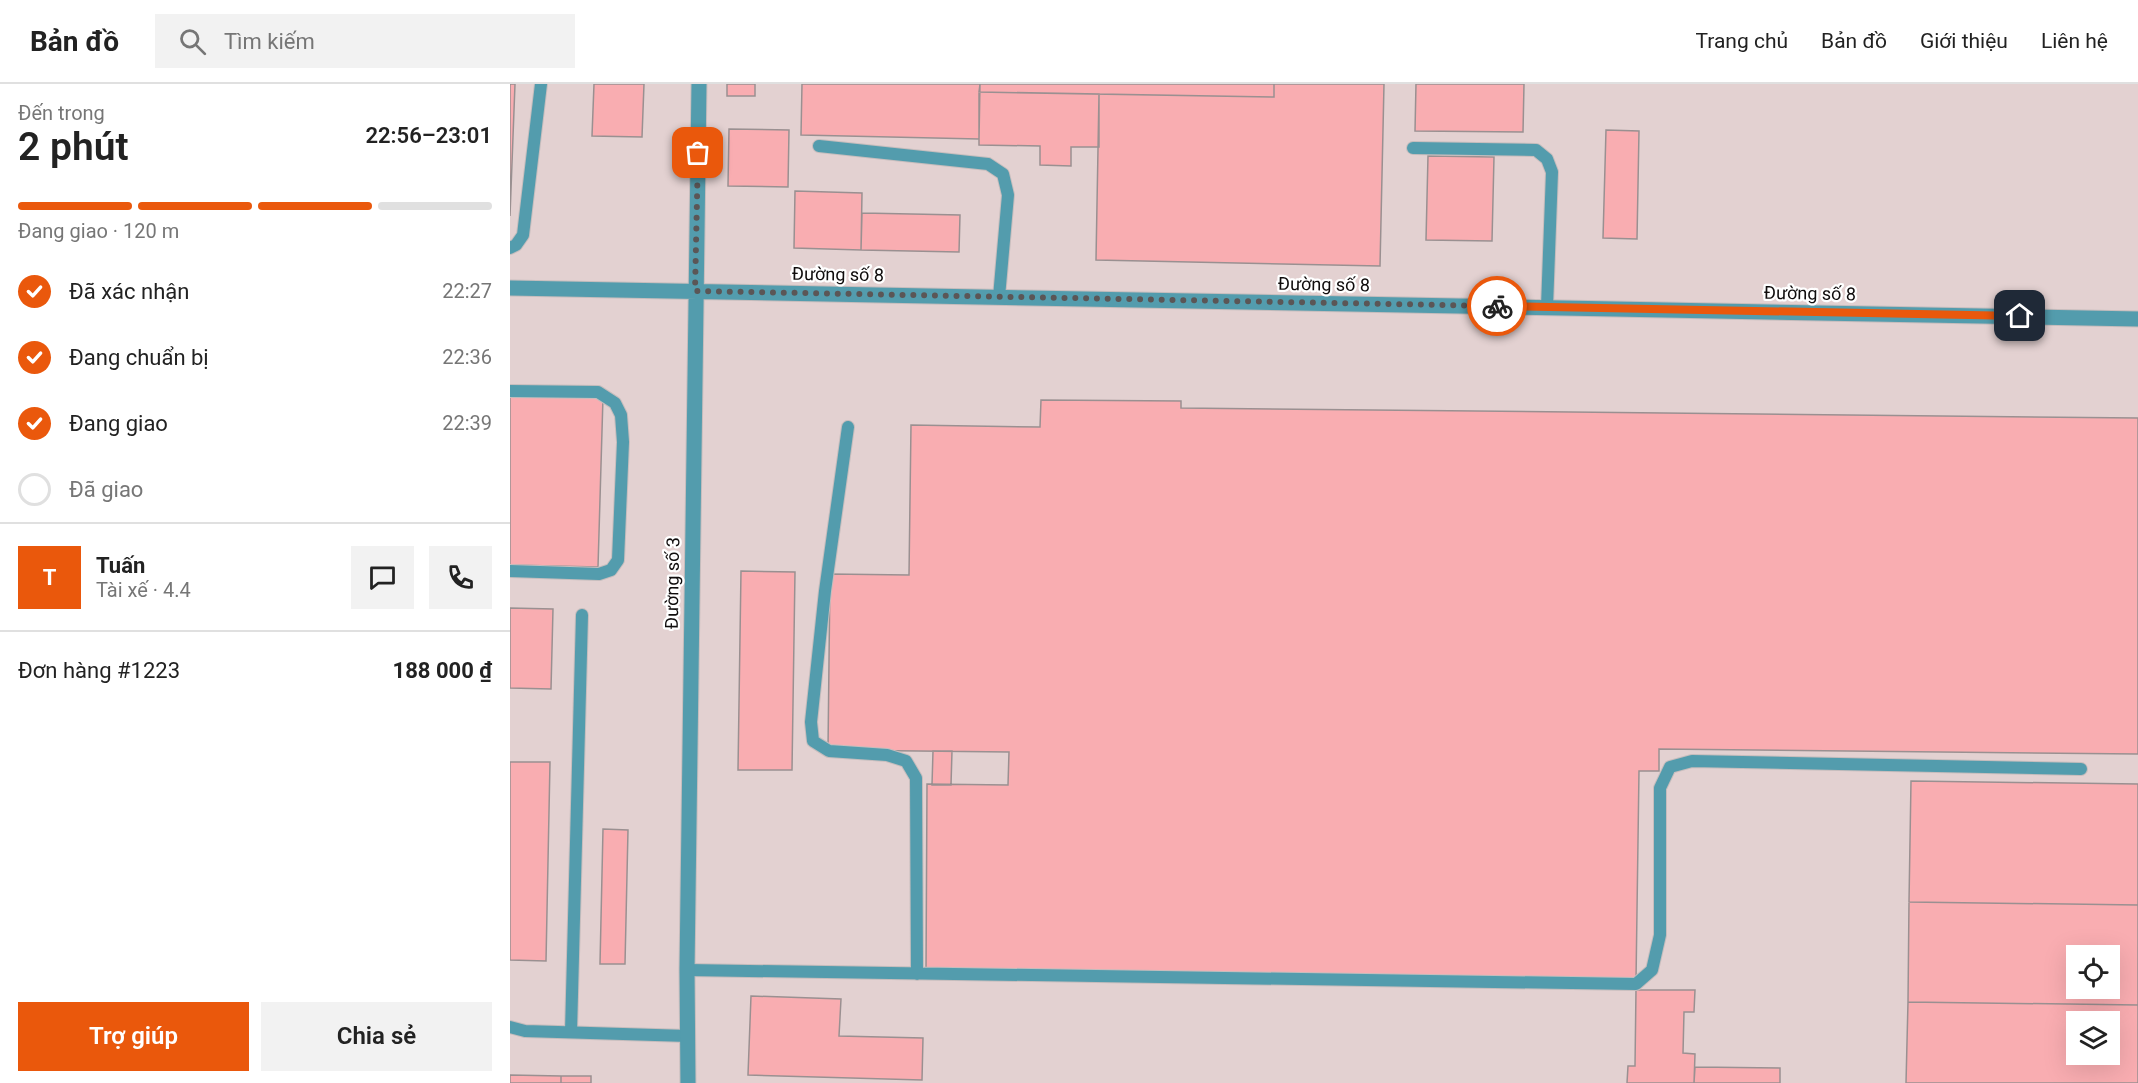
<!DOCTYPE html>
<html lang="vi">
<meta charset="utf-8">
<style>
body{margin:0;font-family:Roboto,sans-serif;background:#f2f2f2;color:#222;height:100vh;display:flex;flex-direction:column;font-size:22px;white-space:nowrap}
*{box-sizing:border-box;margin:0}
p{font-size:20px;color:#767676}
.icon{flex:none;width:33px;height:33px;fill:none;stroke:currentColor;stroke-width:2;stroke-linecap:round;stroke-linejoin:round}
.map{position:relative;flex:1;overflow:hidden}
.details{display:flex;flex-direction:column;background:#fff;width:510px}
.details>*{flex:none}
.buttons{position:absolute;left:1556px;top:861px;display:grid;gap:12px}
.buttons a{display:grid;place-items:center;width:54px;height:54px;border-radius:0px;background:#fff;box-shadow:0 6px 24px #0002;font-size:30px}
.pin{position:absolute;display:grid;place-items:center;width:51px;height:51px;color:#fff;margin:-26px;border-radius:12px;box-shadow:0 3px 9px #0006}
.courier{position:absolute;display:grid;place-items:center;width:60px;height:60px;margin:-30px;border:4px solid #ea580c;border-radius:50%;background:#fff;color:#222;box-shadow:0 2px 8px #0007}
.headline em{font-style:normal;font-weight:600}
.headline div{display:flex;flex-direction:column-reverse}
.headline{display:flex;align-items:center;justify-content:space-between;height:102px;padding:0 18px}
h1{font-size:39px;font-weight:600;line-height:45px}
.bar{display:grid;grid-template-columns:repeat(4,1fr);gap:9px 6px;align-content:center;height:72px;padding:0 18px}
.bar i{height:8px;border-radius:4px;background:#e0e0e0}
.bar .current{background:#ea580c}
.bar p{grid-column:span 4}
.line{display:flex;align-items:center;gap:15px;padding:0 18px;border-top:2px solid #e0e0e0}
.line div{flex:1}
.round{display:grid;place-items:center;flex:none;width:63px;height:63px;border-radius:0px;background:#f2f2f2}
ol{padding:0 18px;list-style:none}
li{display:flex;align-items:center;gap:18px;height:66px}
li p{margin-inline-start:auto}
li .icon{padding:6px;border-radius:50%;background:#ea580c;color:#fff;stroke-width:4}
li:last-child{color:#767676}
li i{width:33px;height:33px;border:3px solid #e0e0e0;border-radius:50%}
.action{display:flex;gap:12px;margin-top:auto;padding:12px 18px}
.action a{flex:1;height:69px;border-radius:0px;background:#ea580c;color:#fff;font-size:24px;font-weight:600;line-height:69px;text-align:center}
.action a+a{background:#f2f2f2;color:#222}
header{display:flex;align-items:center;gap:36px;box-sizing:border-box;height:84px;padding:0 30px;background:#fff;border-bottom:2px solid #e0e0e0}
header strong{font-size:28px}
nav{display:flex;gap:33px;margin-inline-start:auto;font-size:21px}
.search{width:420px;height:54px;background:#f2f2f2;display:flex;align-items:center;gap:15px;box-sizing:border-box;padding:0 21px;border-radius:0px;color:#767676;font-size:22px}
main{display:flex;flex:1;min-height:0}
.map>svg:first-child{display:block}
</style>
<header>
<strong>Bản đồ</strong>
<div class="search"><svg class="icon" aria-label="search" viewBox="0 0 24 24"><circle cx="10" cy="10" r="6"/><path d="M15 15l6 6"/></svg>Tìm kiếm</div>
<nav><a>Trang chủ</a><a>Bản đồ</a><a>Giới thiệu</a><a>Liên hệ</a></nav>
</header>
<main>
<section class="details">
<div class="headline"><div><h1>2 phút</h1><p>Đến trong</p></div><em>22:56–23:01</em></div>
<div class="bar"><i class="current"></i><i class="current"></i><i class="current"></i><i></i><p>Đang giao · 120 m</p></div>
<ol>
<li><svg class="icon" aria-label="check" viewBox="0 0 24 24"><path d="M5 12l5 5 9-10"/></svg>Đã xác nhận<p>22:27</p></li>
<li><svg class="icon" aria-label="check" viewBox="0 0 24 24"><path d="M5 12l5 5 9-10"/></svg>Đang chuẩn bị<p>22:36</p></li>
<li><svg class="icon" aria-label="check" viewBox="0 0 24 24"><path d="M5 12l5 5 9-10"/></svg>Đang giao<p>22:39</p></li>
<li><i></i>Đã giao</li>
</ol>
<div class="line" style="height:108px"><b class="round" style="background:#ea580c;color:#fff">T</b><div><b>Tuấn</b><p>Tài xế · 4.4</p></div><a class="round"><svg class="icon" aria-label="chat" viewBox="0 0 24 24"><path d="M4 5h16v11H9l-5 4z"/></svg></a><a class="round"><svg class="icon" aria-label="phone" viewBox="0 0 24 24"><path d="M5 4h4l2 5-3 2q2 4 5 5l2-3 5 2v4C11 20 4 13 5 4z"/></svg></a></div>
<div class="line" style="height:78px"><div>Đơn hàng #1223</div><b>188 000 ₫</b></div>
<div class="action"><a>Trợ giúp</a><a>Chia sẻ</a></div>
</section>
<div class="map">
<svg width="1628" height="999" viewBox="0 0 1628 999">
<rect width="100%" height="100%" fill="#e9dfdf"/>
<path fill="#e3d1d1" fill-rule="evenodd" d="M0 0H1628V999H0ZM1566 872H1599V904H1566ZM1566 938H1599V970H1566Z"/>
<path fill="#f9adb1" stroke="#9a9091" stroke-width="1.5" fill-rule="evenodd" d="M0 0H5L0 132Z
M84 0H134L132 53 82 52Z
M217 0H245V12H217Z
M292 0H470L469 55 291 51Z
M470 0H764V13L469 8Z
M764 0H874L870 182 586 176 589 10 764 13Z
M906 0H1014L1013 48 905 47Z
M469 8 589 10V63H561V82L530 81V62L469 61Z
M219 45 279 46 278 103 218 102Z
M1096 46 1129 47 1127 155 1093 154Z
M918 72 984 73 982 157 916 156Z
M285 107 352 109 351 166 284 164Z
M352 129 450 131 449 168 351 166Z
M0 311 93 313 88 483 0 481Z
M531 316 671 317V324L1628 334V670L1149 665V687H1129L1126 897 416 888 417 700 498 701 499 668 318 666 320 490 399 491 401 341 530 343Z
M231 487 285 488 282 686H228Z
M0 524 43 525 41 605 0 604Z
M423 667H442L441 701H422Z
M0 678H40L36 877 0 876Z
M1401 697 1628 700V821L1399 818Z
M93 745 118 746 115 880H90Z
M1399 818 1628 821V921L1398 918ZM1566 872H1599V904H1566Z
M1126 906H1185L1184 928H1174L1173 969 1185 970 1184 999H1117L1118 982H1125Z
M241 912 331 915 329 952 413 954 412 996 238 991Z
M1398 918 1628 921V999H1396ZM1566 938H1599V970H1566Z
M1185 983 1270 984V999H1184Z
M0 991 51 992V999H0Z
M51 992H81V999H51Z"/>
<g fill="none" stroke-linecap="round" stroke-linejoin="round">
<defs>
<path id="lane" d="M309 62 478 80 493 90 498 111 489 213
M903 64 1026 66 1037 75 1042 88 1037 223
M0 164 6 161 13 151 31 0
M0 307 88 308 105 319 111 331 113 358 108 476 101 486 89 490 0 487
M338 343 315 507 301 638 303 657 319 667 377 671 396 677 406 694 407 890
M177 886 1126 900 1142 886 1150 851V704L1160 683 1182 677 1571 685
M0 943 15 947 178 952
M61 948 72 531"/>
<path id="street" d="M0 204 1628 235
M178 999 177 886 189 0"/>
</defs>
<use href="#lane" stroke="#c6bdbd" stroke-width="14"/>
<use href="#street" stroke="#c6bdbd" stroke-width="17"/>
<use href="#lane" stroke="#539cad" stroke-width="12"/>
<use href="#street" stroke="#539cad" stroke-width="15"/>
</g>
<g fill="none" stroke-linecap="round" stroke-linejoin="round">
<path stroke="#5b5656" stroke-width="6" stroke-dasharray="0 10.8" d="M188 69 185 207 987 222"/>
<path stroke="#ea580c" stroke-width="8" d="M987 222 1510 232"/>
</g>
<g text-anchor="middle" dominant-baseline="central" stroke-width="4.5" stroke-linejoin="round" paint-order="stroke">
<g font-size="18" fill="#0f0c0c" stroke="#fff">
<text transform="translate(328 190) rotate(1)">Đường số 8</text>
<text transform="translate(814 200) rotate(1)">Đường số 8</text>
<text transform="translate(1300 209) rotate(1)">Đường số 8</text>
<text transform="translate(162 499) rotate(-89)">Đường số 3</text>
</g>
</g>
</svg>
<div class="buttons">
<a><svg class="icon" aria-label="locate" viewBox="0 0 24 24"><circle cx="12" cy="12" r="6"/><path d="M12 2v4M12 18v4M2 12h4M18 12h4"/></svg></a>
<a><svg class="icon" aria-label="layers" viewBox="0 0 24 24"><path d="M12 4l9 5-9 5-9-5zM3 14l9 5 9-5"/></svg></a>
</div>
<div class="pin" style="left:188px;top:69px;background:#ea580c"><svg class="icon" aria-label="bag" viewBox="0 0 24 24"><path d="M5 8h14l-1 12H6zM9 8a3 3 0 0 1 6 0"/></svg></div>
<div class="pin" style="left:1510px;top:232px;background:#1f2937"><svg class="icon" aria-label="home" viewBox="0 0 24 24"><path d="M3 11l9-7 9 7M6 9v11h12V9"/></svg></div>
<div class="courier" style="left:987px;top:222px"><svg class="icon" aria-label="bike" viewBox="0 0 24 24"><circle cx="6" cy="16" r="4"/><circle cx="18" cy="16" r="4"/><path d="M6 16l4-8h5l3 8M10 8l3 8H6M13 5h3"/></svg></div>
</div>
</main>
